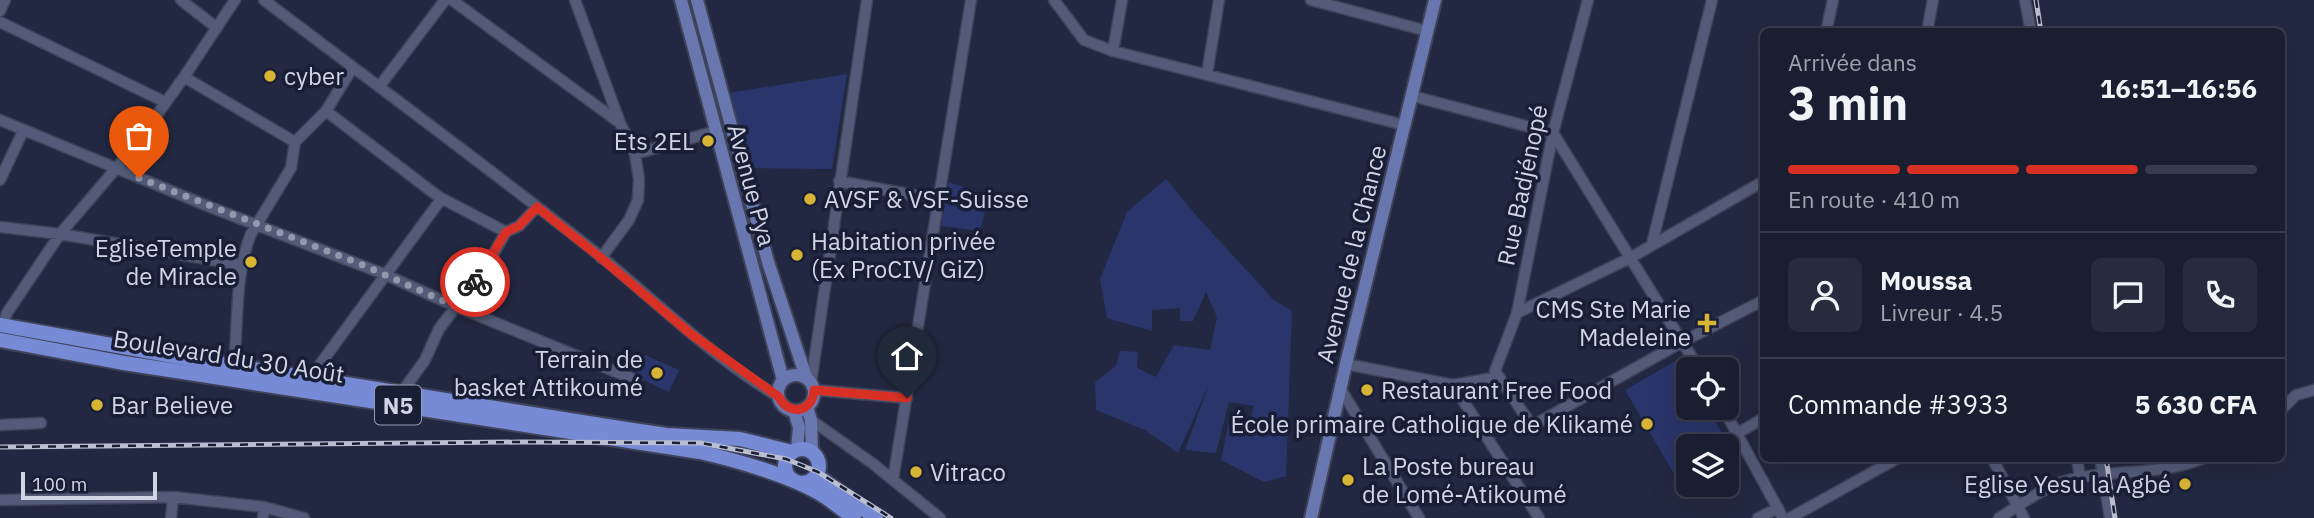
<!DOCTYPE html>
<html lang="fr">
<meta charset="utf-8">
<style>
body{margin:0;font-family:"IBM Plex Sans",sans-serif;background:#272b3d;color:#f1f3f6;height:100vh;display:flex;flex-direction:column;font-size:26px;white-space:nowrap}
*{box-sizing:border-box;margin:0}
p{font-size:23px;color:#9fa2ab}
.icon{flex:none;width:38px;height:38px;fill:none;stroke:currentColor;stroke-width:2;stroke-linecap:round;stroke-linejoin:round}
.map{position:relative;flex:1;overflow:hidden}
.side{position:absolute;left:1760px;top:28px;width:525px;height:434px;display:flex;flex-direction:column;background:#1a1e31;border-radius:10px;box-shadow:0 7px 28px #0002,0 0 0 2px #383c4d}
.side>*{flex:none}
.buttons{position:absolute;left:1676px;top:357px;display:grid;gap:14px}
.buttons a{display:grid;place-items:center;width:63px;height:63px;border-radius:10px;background:#1a1e31;box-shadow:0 7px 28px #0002,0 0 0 2px #383c4d;font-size:35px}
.scale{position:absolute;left:21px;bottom:18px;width:136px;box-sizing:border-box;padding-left:7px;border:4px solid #d0d5e6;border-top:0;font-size:19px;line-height:24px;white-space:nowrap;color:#d0d5e6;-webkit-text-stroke:5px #191e37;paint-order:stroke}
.pin{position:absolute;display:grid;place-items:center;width:60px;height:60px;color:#fff;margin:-72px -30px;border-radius:50% 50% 50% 0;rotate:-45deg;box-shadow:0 0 7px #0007}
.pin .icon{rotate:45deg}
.courier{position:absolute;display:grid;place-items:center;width:70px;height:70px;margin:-35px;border:5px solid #d93025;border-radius:50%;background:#fff;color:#222;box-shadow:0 2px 9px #0007}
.overview em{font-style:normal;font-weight:800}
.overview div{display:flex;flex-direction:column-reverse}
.overview{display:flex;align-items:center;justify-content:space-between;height:119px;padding:0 28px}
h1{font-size:46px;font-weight:800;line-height:52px}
.bar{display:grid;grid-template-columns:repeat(4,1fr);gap:10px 7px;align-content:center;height:84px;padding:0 28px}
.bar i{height:9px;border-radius:5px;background:#383c4d}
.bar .selected{background:#d93025}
.bar p{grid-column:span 4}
.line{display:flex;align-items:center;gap:18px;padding:0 28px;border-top:2px solid #383c4d}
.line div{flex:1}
.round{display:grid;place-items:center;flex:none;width:74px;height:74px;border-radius:10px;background:#272b3d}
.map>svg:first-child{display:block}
</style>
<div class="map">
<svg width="2314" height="518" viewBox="0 0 2314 518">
<rect width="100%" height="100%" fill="#222841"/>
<path fill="#2a356b" d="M847 74 832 169 747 168 729 93Z
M1166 179 1201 221 1274 300 1292 311 1286 476 1264 482 1221 460 1228 425 1248 427 1254 406 1229 402 1216 453 1185 450 1209 384 1178 453 1145 430 1096 410 1095 382 1116 366 1120 351 1138 352 1137 368 1156 377 1174 345 1210 350 1217 317 1206 292 1193 321H1180V308L1152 310V331L1107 318 1100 279 1127 212Z
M949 182 989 196 980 231 941 226Z
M645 355 679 370 669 392 635 376Z
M1679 359 1689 375V408H1707L1735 455 1727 459V446H1689V481L1681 486 1625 390Z"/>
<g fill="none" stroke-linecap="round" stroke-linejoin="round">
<defs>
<path id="minor" d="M181 0 217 28
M264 0C376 85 489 168 599 255 658 303 713 358 779 397
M452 0 620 123
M575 0 620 123 635 154 639 179 638 200 629 220 601 258
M1054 0 1084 40 1113 51 1404 125
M1311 0 1427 31
M1588 0 1553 133 1517 313 1495 371 1499 377 1532 426 1682 342 1764 300
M2025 0 2031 32
M0 11 5 0
M0 22 165 102
M1826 32 1833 0
M1927 32 1933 0
M1113 51 1122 0
M1207 74 1219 0
M184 77 295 142
M379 87 445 0
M1412 96 1553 133 1699 369
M326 111 439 197 506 232
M0 120 210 207 384 274 457 307 636 380
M635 154 716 131
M0 180 23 131
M839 181 939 200
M0 227 60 234 242 265
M1652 244 1712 0
M1517 313 1630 258 1764 181
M2 326 7 313 60 234 131 151 184 77 235 0
M1346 364 1453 385 1499 377
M234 366C238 324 235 272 251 234L291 168 295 142 326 111 353 67
M310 378 439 202V197
M811 383 867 0
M1453 385 1539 518
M1340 388 1419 518
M814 390 907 398
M402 392 425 360 439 329 486 267 506 232 519 226 537 207
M1723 408 1783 518
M2282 409 2296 395 2314 390
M811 420 872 463 940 518
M0 425 41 423
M1738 433 1764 418
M1992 458 2024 518
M2077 458 2080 478
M2100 458 2110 518
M893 480 971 0
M0 500 173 497
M171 518 173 497 264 507 304 518
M263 518 264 507
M1758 518 1778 508
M1790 518 1898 458
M1999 518C2020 505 2041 489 2065 481 2110 468 2159 477 2204 458"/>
<path id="major" d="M681 0 783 380
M697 0 768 262 806 377
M778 393a18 18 0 1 1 36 0a18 18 0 1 1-36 0Z
M807 407 811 420 812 452
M794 411 799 427 797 450
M1311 518 1346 364 1435 0"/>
<path id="highway" d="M0 325 173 356 626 429 667 435 740 439 792 452
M0 340 124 363 700 452C735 460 788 475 819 493 831 500 842 510 854 518
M785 466a17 17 0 1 1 34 0a17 17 0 1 1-34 0Z
M816 475 876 518"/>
</defs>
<use href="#minor" stroke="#3f4359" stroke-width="13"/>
<use href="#major" stroke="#3f4359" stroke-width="16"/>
<use href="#highway" stroke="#3f4359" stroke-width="18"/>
<use href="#minor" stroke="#535b78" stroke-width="10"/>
<use href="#major" stroke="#6977b0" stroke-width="12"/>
<use href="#highway" stroke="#778ad5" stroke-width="14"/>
<defs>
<path id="rail" d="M2036 0 2041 32
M0 447 522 442 701 443 786 459 818 472 891 518
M2106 458 2115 518"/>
</defs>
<use href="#rail" stroke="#b9bed0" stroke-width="5"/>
<use href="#rail" stroke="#191e37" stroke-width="2.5" stroke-dasharray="8" stroke-linecap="butt"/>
</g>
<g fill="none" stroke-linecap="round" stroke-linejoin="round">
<path stroke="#9398ac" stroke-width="7" stroke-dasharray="0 12.6" d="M139 178 363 265 457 307 475 282"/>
<path stroke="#d93025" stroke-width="9" d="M475 282 506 232 519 226 537 207 601 258 691 334 779 397C788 416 813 413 814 390L907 398"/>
</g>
<g fill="#d8b434" stroke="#191e37" stroke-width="2.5">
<circle cx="270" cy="76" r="7"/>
<circle cx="708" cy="141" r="7"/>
<circle cx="810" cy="199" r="7"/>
<circle cx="797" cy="255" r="7"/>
<circle cx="251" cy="262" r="7"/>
<path d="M1703.5 312.5h7v7h7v7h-7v7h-7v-7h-7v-7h7z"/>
<circle cx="657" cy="373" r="7"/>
<circle cx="1367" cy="390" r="7"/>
<circle cx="97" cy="405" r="7"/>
<circle cx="1647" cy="424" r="7"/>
<circle cx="916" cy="472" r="7"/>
<circle cx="1348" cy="480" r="7"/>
<circle cx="2185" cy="484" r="7"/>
</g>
<g text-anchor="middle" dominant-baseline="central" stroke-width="7" stroke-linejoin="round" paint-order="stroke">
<rect fill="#191e37" stroke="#999eb2" stroke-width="2" x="375" y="385.5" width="46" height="39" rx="5"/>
<g font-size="23" font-weight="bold" fill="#d0d5e6">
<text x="398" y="405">N5</text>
</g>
<g font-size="24" fill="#d0d5e6" stroke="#191e37" text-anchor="start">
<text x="284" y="76">cyber</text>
<text x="694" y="141" text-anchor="end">Ets 2EL</text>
<text x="824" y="199">AVSF &amp; VSF-Suisse</text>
<text x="811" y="241">Habitation privée<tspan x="811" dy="28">(Ex ProCIV/ GiZ)</tspan></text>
<text x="237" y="248" text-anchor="end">EgliseTemple<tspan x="237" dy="28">de Miracle</tspan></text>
<text x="1691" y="309" text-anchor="end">CMS Ste Marie<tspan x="1691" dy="28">Madeleine</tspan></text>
<text x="643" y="359" text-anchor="end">Terrain de<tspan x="643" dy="28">basket Attikoumé</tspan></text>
<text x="1381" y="390">Restaurant Free Food</text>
<text x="111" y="405">Bar Believe</text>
<text x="1633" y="424" text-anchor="end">École primaire Catholique de Klikamé</text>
<text x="1362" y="466">La Poste bureau<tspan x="1362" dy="28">de Lomé-Atikoumé</tspan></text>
<text x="930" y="472">Vitraco</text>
<text x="2171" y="484" text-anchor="end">Eglise Yesu la Agbé</text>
</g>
<g font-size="24" fill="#d0d5e6" stroke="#191e37">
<text transform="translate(752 185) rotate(75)">Avenue Pya</text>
<text transform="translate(1522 185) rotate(-78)">Rue Badjénopé</text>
<text transform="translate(1351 254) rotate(-76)">Avenue de la Chance</text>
<text transform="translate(229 356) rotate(9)">Boulevard du 30 Août</text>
</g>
</g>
</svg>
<div class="buttons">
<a><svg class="icon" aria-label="locate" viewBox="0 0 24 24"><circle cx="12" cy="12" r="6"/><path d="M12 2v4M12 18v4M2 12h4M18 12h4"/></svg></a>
<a><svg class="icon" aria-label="layers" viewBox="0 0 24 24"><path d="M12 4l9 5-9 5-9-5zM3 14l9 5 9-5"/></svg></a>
</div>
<div class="scale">100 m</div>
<div class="pin" style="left:139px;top:178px;background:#ea580c"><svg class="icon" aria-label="bag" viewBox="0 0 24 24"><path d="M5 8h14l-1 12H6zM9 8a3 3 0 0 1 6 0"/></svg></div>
<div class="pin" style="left:907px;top:398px;background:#1f2937"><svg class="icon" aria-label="home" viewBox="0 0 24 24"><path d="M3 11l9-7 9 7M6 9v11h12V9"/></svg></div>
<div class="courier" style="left:475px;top:282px"><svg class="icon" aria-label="bike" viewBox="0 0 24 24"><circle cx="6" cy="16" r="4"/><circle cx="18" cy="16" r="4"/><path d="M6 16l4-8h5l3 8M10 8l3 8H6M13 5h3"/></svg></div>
<section class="side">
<div class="overview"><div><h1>3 min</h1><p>Arrivée dans</p></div><em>16:51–16:56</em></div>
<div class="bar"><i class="selected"></i><i class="selected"></i><i class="selected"></i><i></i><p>En route · 410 m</p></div>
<div class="line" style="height:126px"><a class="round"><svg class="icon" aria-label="person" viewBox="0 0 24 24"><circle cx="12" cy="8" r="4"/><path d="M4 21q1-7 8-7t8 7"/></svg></a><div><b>Moussa</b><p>Livreur · 4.5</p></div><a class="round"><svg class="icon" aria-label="chat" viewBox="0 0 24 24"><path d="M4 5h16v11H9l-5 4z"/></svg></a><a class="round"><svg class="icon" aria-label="phone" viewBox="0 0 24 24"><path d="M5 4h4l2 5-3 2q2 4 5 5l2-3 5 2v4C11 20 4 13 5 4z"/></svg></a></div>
<div class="line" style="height:91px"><div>Commande #3933</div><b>5 630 CFA</b></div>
</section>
</div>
